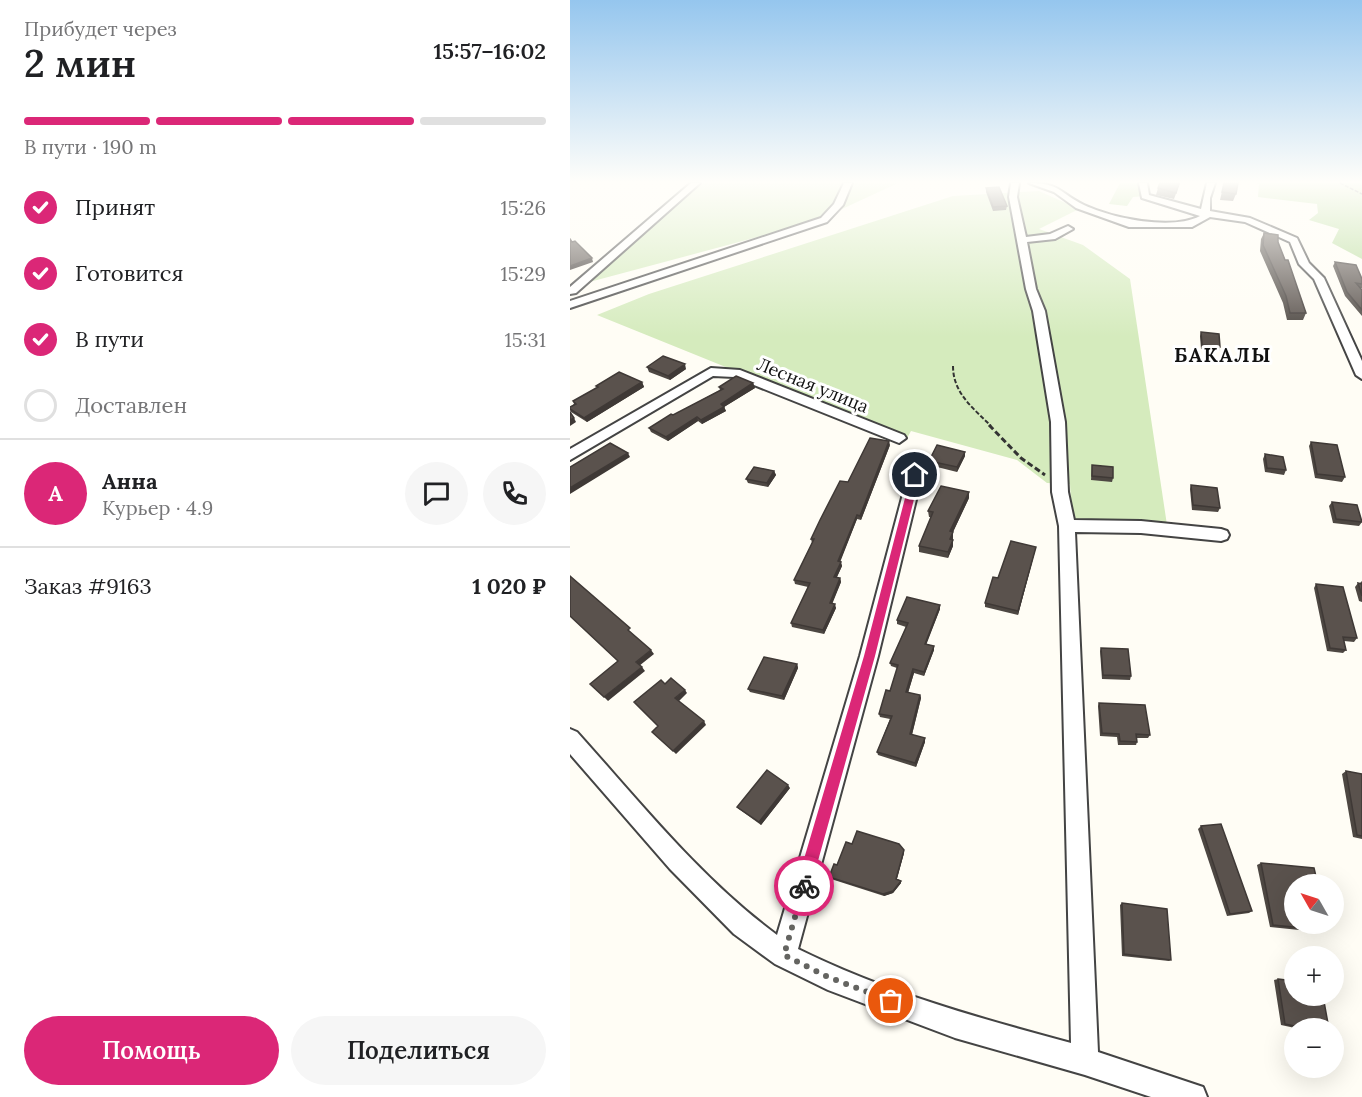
<!DOCTYPE html>
<html lang="ru">
<meta charset="utf-8">
<style>
body{margin:0;font-family:Lora,serif;background:#f6f6f6;color:#202124;height:100vh;display:flex;flex-direction:column;font-size:22px;white-space:nowrap}
*{box-sizing:border-box;margin:0}
p{font-size:20px;color:#757577}
.icon{flex:none;width:33px;height:33px;fill:none;stroke:currentColor;stroke-width:2;stroke-linecap:round;stroke-linejoin:round}
.map{position:relative;flex:1;overflow:hidden}
.drawer{display:flex;flex-direction:column;background:#fff;width:570px}
.drawer>*{flex:none}
.needle{width:39px;rotate:309deg}
.controls{position:absolute;left:714px;top:874px;display:grid;gap:12px}
.controls a{display:grid;place-items:center;width:60px;height:60px;border-radius:50%;background:#fff;box-shadow:0 6px 24px #0002;font-size:30px}
.pin{position:absolute;display:grid;place-items:center;width:51px;height:51px;color:#fff;margin:-26px;border:3px solid #fff;border-radius:50%;box-shadow:0 2px 6px #0007}
.courier{position:absolute;display:grid;place-items:center;width:60px;height:60px;margin:-30px;border:4px solid #db2777;border-radius:50%;background:#fff;color:#222;box-shadow:0 2px 8px #0007}
.head em{font-style:normal;font-weight:600}
.head div{display:flex;flex-direction:column-reverse}
.head{display:flex;align-items:center;justify-content:space-between;height:102px;padding:0 24px}
h1{font-size:39px;font-weight:600;line-height:45px}
.bar{display:grid;grid-template-columns:repeat(4,1fr);gap:9px 6px;align-content:center;height:72px;padding:0 24px}
.bar i{height:8px;border-radius:4px;background:#e0e0e0}
.bar .on{background:#db2777}
.bar p{grid-column:span 4}
.line{display:flex;align-items:center;gap:15px;padding:0 24px;border-top:2px solid #e0e0e0}
.line div{flex:1}
.round{display:grid;place-items:center;flex:none;width:63px;height:63px;border-radius:32px;background:#f6f6f6}
ol{padding:0 24px;list-style:none}
li{display:flex;align-items:center;gap:18px;height:66px}
li p{margin-inline-start:auto}
li .icon{padding:6px;border-radius:50%;background:#db2777;color:#fff;stroke-width:4}
li:last-child{color:#757577}
li i{width:33px;height:33px;border:3px solid #e0e0e0;border-radius:50%}
.primary-button{display:flex;gap:12px;margin-top:auto;padding:12px 24px}
.primary-button a{flex:1;height:69px;border-radius:36px;background:#db2777;color:#fff;font-size:24px;font-weight:600;line-height:69px;text-align:center}
.primary-button a+a{background:#f6f6f6;color:#202124}
main{display:flex;flex:1;min-height:0}
.map>svg:first-child{display:block}
</style>
<main>
<section class="drawer">
<div class="head"><div><h1>2 мин</h1><p>Прибудет через</p></div><em>15:57–16:02</em></div>
<div class="bar"><i class="on"></i><i class="on"></i><i class="on"></i><i></i><p>В пути · 190 m</p></div>
<ol>
<li><svg class="icon" aria-label="check" viewBox="0 0 24 24"><path d="M5 12l5 5 9-10"/></svg>Принят<p>15:26</p></li>
<li><svg class="icon" aria-label="check" viewBox="0 0 24 24"><path d="M5 12l5 5 9-10"/></svg>Готовится<p>15:29</p></li>
<li><svg class="icon" aria-label="check" viewBox="0 0 24 24"><path d="M5 12l5 5 9-10"/></svg>В пути<p>15:31</p></li>
<li><i></i>Доставлен</li>
</ol>
<div class="line" style="height:108px"><b class="round" style="background:#db2777;color:#fff">А</b><div><b>Анна</b><p>Курьер · 4.9</p></div><a class="round"><svg class="icon" aria-label="chat" viewBox="0 0 24 24"><path d="M4 5h16v11H9l-5 4z"/></svg></a><a class="round"><svg class="icon" aria-label="phone" viewBox="0 0 24 24"><path d="M5 4h4l2 5-3 2q2 4 5 5l2-3 5 2v4C11 20 4 13 5 4z"/></svg></a></div>
<div class="line" style="height:78px"><div>Заказ #9163</div><b>1 020 ₽</b></div>
<div class="primary-button"><a>Помощь</a><a>Поделиться</a></div>
</section>
<div class="map">
<svg width="792" height="1097" viewBox="0 0 792 1097">
<rect width="100%" height="100%" fill="#fffdf5"/>
<path fill="#d5ebbd" d="M126 183H328L244 222 12 284Z
M469 191 509 209 469 229 513 245 560 279 597 525 502 522 500 484 477 483 447 460 341 431 336 440 27 315 79 294 383 196Z"/>
<path fill="#b9dc9c" d="M550 183H573L575 196 563 197 557 206 539 204Z
M685 183H792V259L762 243 769 229 739 220 748 213 747 204 688 197 689 184Z"/>
<g fill="none" stroke-linecap="round" stroke-linejoin="round">
<defs>
<path id="minor" d="M121 183H130L6 293 0 294V287Z
M274 183H282L273 205 257 222 0 308V301L251 218 264 204Z
M441 183H449L447 197 456 237 480 234 498 226 503 229 485 239 457 242 466 289 475 311 495 422 498 492 504 520 571 521 651 529 657 531 659 535 657 539 651 541 571 533 505 532 528 1052 633 1087 637 1097H581L515 1075 385 1038 258 990 205 964 164 934 100 869 0 754V729L7 732C70 802 131 879 207 935L290 656 338 475 340 471H350L352 475 308 656 228 949C315 992 408 1018 501 1043L489 526 482 492 481 422 463 311 456 289 439 197Z
M459 183C491 183 489 193 514 205 542 218 601 231 630 216L572 198 569 183H577L579 195 631 209 637 183H645L640 198V211L680 218 727 238 739 263 754 278 792 361V379L786 375 744 279 729 264 720 242 675 222 640 217 622 227H559L506 208 484 192Z
M141 368 170 370 334 435 336 438 329 443 164 377 143 376 0 460V449Z"/>
</defs>
<use href="#minor" stroke="#444" stroke-width="4"/>
<path stroke="#333" stroke-width="1.5" stroke-dasharray="4 1.5" stroke-linecap="butt" d="M770 183 792 194"/>
<path stroke="#333" stroke-width="2" stroke-dasharray="4.5 2" stroke-linecap="butt" d="M383 366C383 393 403 408 421 426"/>
<path stroke="#333" stroke-width="3" stroke-dasharray="6 3" stroke-linecap="butt" d="M419 425 451 458 475 475"/>
<use href="#minor" fill="#fff" fill-rule="evenodd"/>
</g>
<path fill="#4d4742" d="M610 183 604 199 586 195 588 188Z
M654 183 666 194 663 201 650 200Z
M416 188 437 206 436 210 423 211 416 192Z
M694 233 708 242 736 313 733 320H717L713 303 690 251 691 239Z
M765 262 792 279V288H790L792 290V316L775 296 763 266Z
M631 332 650 347 649 351 631 349 630 336Z
M77 367 116 369 100 380 79 372Z
M72 382 74 387 17 422 1 412 0 410V407L4 404 3 401 27 388 26 386Z
M183 383 185 388 154 407 156 411 132 424 128 421 98 441 81 432 79 428 150 390 149 387Z
M741 442 775 477 772 482 745 478 739 446Z
M320 445 291 520 287 519 270 561 272 566 267 577 270 578 271 582 262 603 266 608 254 634 222 627 221 623 238 587 225 584 224 580 242 543 241 539 278 482Z
M695 454 716 470 714 475 695 472 693 459Z
M395 456 387 472 359 465V461Z
M522 465 543 478 542 482 521 480Z
M204 471 206 475 198 487 178 483 176 479Z
M621 485 650 508 648 512 622 510 620 489Z
M399 498 383 532V546L378 558 349 552V546L361 517H359L358 511Z
M762 502 792 522 789 526 763 523 759 506Z
M465 551 448 615 415 607V603L428 578Z
M792 581V602L789 601 785 587 788 583H790Z
M746 584 787 638 784 642 774 641 776 650 773 653 757 651 744 588Z
M370 605V609L356 644 364 646V650L354 676 344 673 338 693 350 695 351 698 342 735 355 742 346 767 308 755 307 752 320 719 310 717 309 714 320 691 327 668 321 666 320 663 336 627 327 624V620Z
M531 648 561 676 560 680 532 679 530 651Z
M227 664 228 668 214 700 180 692 178 689Z
M529 703 580 735 578 738H567V742L566 745H548L547 737 530 736 528 706Z
M776 771 792 774V839L783 837 772 774Z
M220 788 191 825 169 809 167 807Z
M631 826 682 911 679 913 657 916 628 829Z
M282 844 334 850V853L327 879 331 881V883L323 893 314 896 261 879 259 877Z
M691 863 724 885 743 929 739 931 700 927 687 865Z
M552 903 601 960 599 961 552 956 550 905Z
M708 979 759 1029H726L725 1028 711 1025 704 980Z"/>
<path fill="#3f3936" d="M22 258 23 262 0 270V266Z
M115 364 116 369 100 380 98 376Z
M72 382 74 387 17 422 14 418Z
M183 383 185 388 154 407 156 411 132 424 131 420 151 404Z
M127 417 128 421 98 441 96 437Z
M4 418 6 422 0 426V420Z
M319 441 320 445 291 520 290 516Z
M395 452V456L387 472V467Z
M58 453 60 457 0 494V488Z
M204 471 206 475 198 487 197 483Z
M399 492V498L383 532V538L380 545V531Z
M287 515V519L269 565 268 561Z
M383 540V546L378 558V552Z
M466 547 465 551 448 615V611Z
M271 562 272 566 265 581 264 577Z
M270 578 271 582 261 607 260 603Z
M265 604 266 608 254 634 253 630Z
M370 605V609L355 648V644Z
M364 646V650L354 676V672Z
M81 650 84 654 69 666 66 662Z
M227 664 228 668 214 700 212 696Z
M72 667 75 671 38 701 34 697Z
M343 669 344 673 337 696 336 692Z
M115 690 117 693 108 702 105 698Z
M350 695 351 698 341 738 340 734Z
M134 721 136 725 106 754 103 751Z
M355 738V742L346 767 345 763Z
M218 785 220 788 191 825 189 822Z
M334 850V853L326 881V879Z
M331 881V883L323 893 314 896 313 894Z"/>
<path fill="#5a524d" stroke="#3f3936" stroke-width="1.5" d="M590 183H609L606 193 588 188Z
M654 183H668L666 194 652 192Z
M429 187 437 206 423 207 416 188Z
M694 233 708 235V242L715 260H718L736 313H720L716 296 693 245Z
M0 239 2 242 5 241 22 258 0 266Z
M765 262 786 265 792 279V284L786 283 792 290V310L777 292Z
M631 332 649 334 650 347 632 345Z
M93 356 115 364 98 376 77 367Z
M49 372 72 382 14 418 0 409V407L6 404 3 401 28 387 26 386Z
M166 376 183 383 151 404 154 407 131 420 127 417 96 437 79 428 101 414 103 415 153 389 149 387Z
M0 412 4 418 0 420Z
M300 438 319 441 290 516 287 515 268 561 271 562 264 577 270 578 260 603 265 604 253 630 221 623 240 583 224 580 244 539H241L250 520 270 481 278 482Z
M741 442 767 445 775 477 747 474Z
M40 443 58 453 0 488V467Z
M367 445 395 452 387 467 359 461Z
M695 454 713 457 716 470 697 468Z
M522 465 543 467V478L522 476Z
M184 467 204 471 197 483 176 479Z
M621 485 647 488 650 508 623 505Z
M371 486 399 492 380 531 383 532 380 539 383 540 378 552 349 546 363 512 358 511Z
M762 502 787 505 792 522 766 519Z
M441 541 466 547 448 611 415 603 423 577 428 578Z
M0 576 60 628 58 630 81 650 66 662 72 667 34 697 20 684 48 661 0 616Z
M788 583 792 584V596Z
M746 584 773 587 787 638 773 637 776 650 760 648Z
M337 597 370 605 355 644 364 646 354 672 343 669 336 692 350 695 340 734 355 738 345 763 307 752 322 716 309 714 316 690 320 691 328 665 320 663 338 623 327 620Z
M531 648 558 649 561 676 533 675Z
M194 657 227 664 212 696 178 689Z
M101 678 115 690 105 698 134 721 103 751 82 732 88 726 64 702 91 680 95 684Z
M529 703 575 705 580 735 566 734 567 742 550 741 549 734 532 733Z
M197 770 218 785 189 822 167 807Z
M776 771 792 774V836L787 835Z
M651 824 682 911 660 914 631 826Z
M287 831 329 844 334 850 326 879 331 881 323 891 313 894 259 877 264 864 267 865 276 842 282 844Z
M691 863 744 868 748 885H724V924H742L743 929 703 925Z
M552 903 597 909 601 960 554 954Z
M708 979 724 981V996H753L759 1029H730V1027L715 1024Z"/>
<linearGradient id="sky" x2="0" y2="1"><stop stop-color="#95c6ee"/><stop offset="0.54" stop-color="#fffefa"/><stop offset="1" stop-color="#fffefa" stop-opacity="0"/></linearGradient>
<rect width="792" height="337" fill="url(#sky)"/>
<path fill="#db2777" d="M345 472 350 475 305 656 241 886 238 891 234 893 229 891 226 886 294 656 341 475Z"/>
<g fill="none" stroke-linecap="round" stroke-linejoin="round">
<path stroke="#646461" stroke-width="6" stroke-dasharray="0 10.8" d="M234 886 214 955 258 977 321 1001"/>
</g>
<g text-anchor="middle" dominant-baseline="central" stroke-width="6" stroke-linejoin="round" paint-order="stroke">
<g font-size="18" fill="#111" stroke="#fff">
<text transform="translate(243 385) rotate(22)">Лесная улица</text>
</g>
<g font-size="20" font-weight="bold" letter-spacing="1.5" fill="#111" stroke="#fff">
<text x="653" y="354">БАКАЛЫ</text>
</g>
</g>
</svg>
<div class="controls">
<a><svg class="needle" viewBox="-14 -14 28 28"><path d="M0-13l5 13h-10z" fill="#e53935"/><path d="M0 13l5-13h-10z" fill="#757577"/></svg></a>
<a>+</a>
<a>−</a>
</div>
<div class="pin" style="left:321px;top:1001px;background:#ea580c"><svg class="icon" aria-label="bag" viewBox="0 0 24 24"><path d="M5 8h14l-1 12H6zM9 8a3 3 0 0 1 6 0"/></svg></div>
<div class="pin" style="left:345px;top:475px;background:#1f2937"><svg class="icon" aria-label="home" viewBox="0 0 24 24"><path d="M3 11l9-7 9 7M6 9v11h12V9"/></svg></div>
<div class="courier" style="left:234px;top:886px"><svg class="icon" aria-label="bike" viewBox="0 0 24 24"><circle cx="6" cy="16" r="4"/><circle cx="18" cy="16" r="4"/><path d="M6 16l4-8h5l3 8M10 8l3 8H6M13 5h3"/></svg></div>
</div>
</main>
